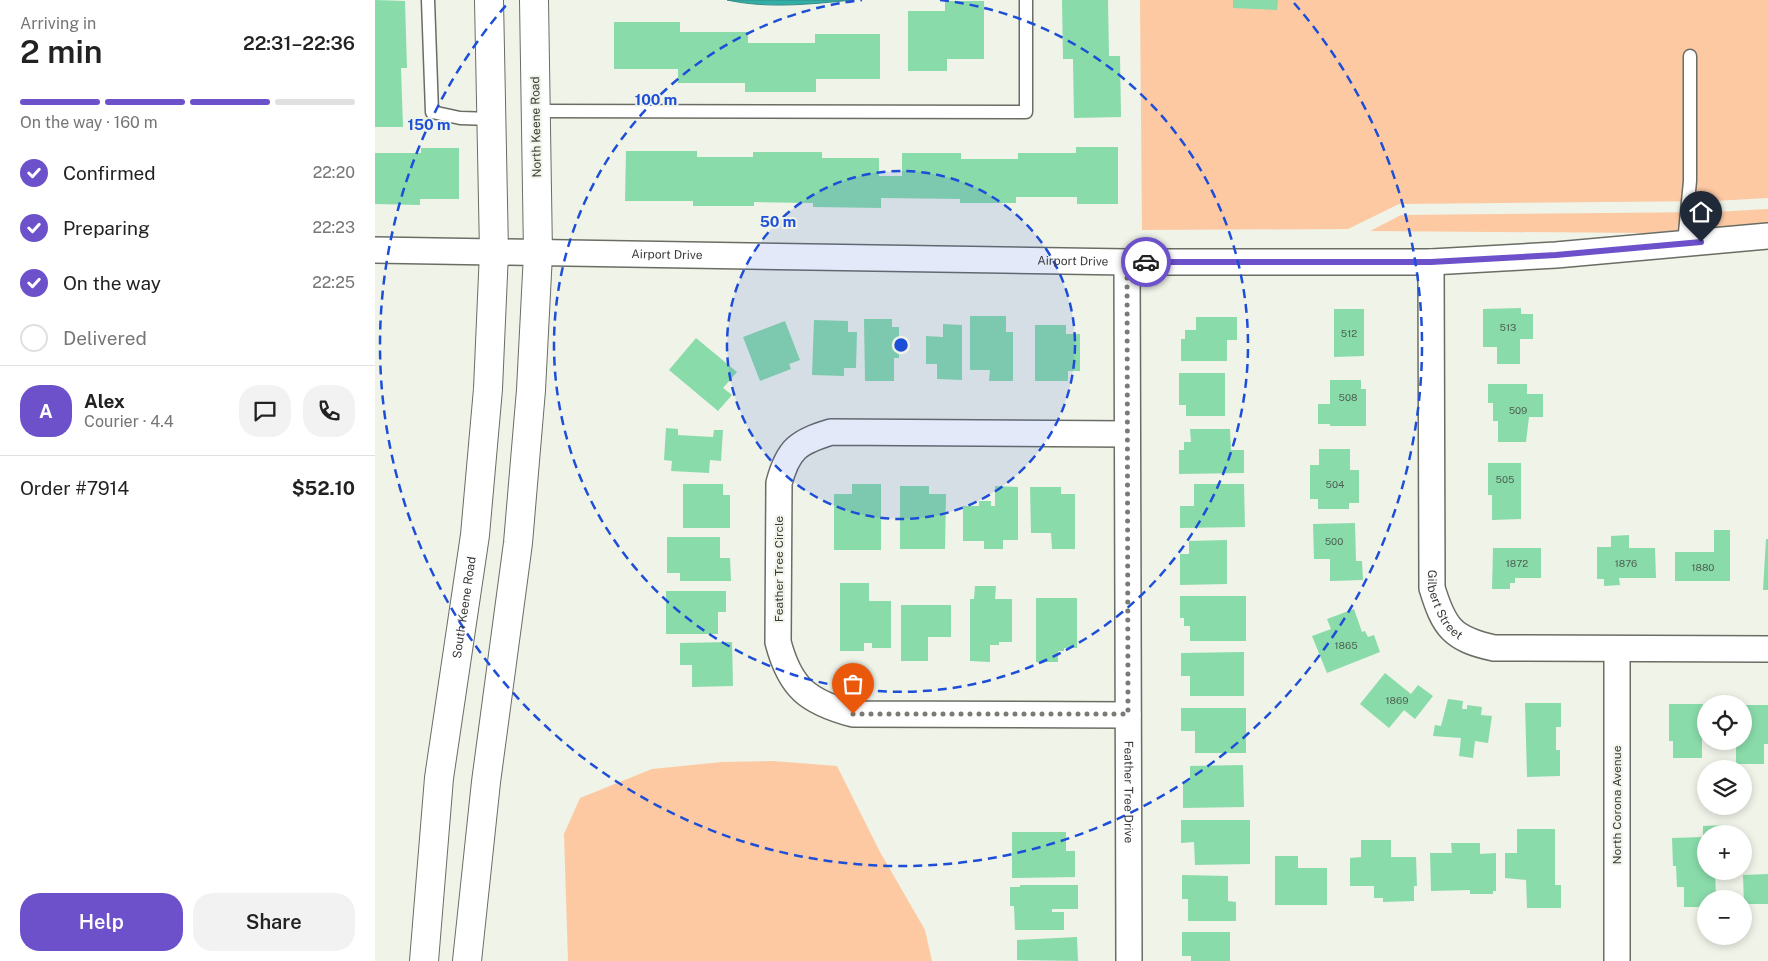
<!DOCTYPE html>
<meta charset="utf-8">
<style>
body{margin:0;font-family:"Public Sans",sans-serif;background:#f2f2f2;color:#222;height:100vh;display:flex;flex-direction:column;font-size:19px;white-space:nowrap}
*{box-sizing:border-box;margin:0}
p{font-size:16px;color:#767676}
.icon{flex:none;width:28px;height:28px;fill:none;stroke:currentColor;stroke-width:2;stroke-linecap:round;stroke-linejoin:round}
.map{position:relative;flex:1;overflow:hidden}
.panel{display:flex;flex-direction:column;background:#fff;width:375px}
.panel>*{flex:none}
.tools{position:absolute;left:1322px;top:695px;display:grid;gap:10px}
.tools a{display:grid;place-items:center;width:55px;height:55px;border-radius:50%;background:#fff;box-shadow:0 2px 8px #0003;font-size:25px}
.pin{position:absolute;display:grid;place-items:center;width:42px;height:42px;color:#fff;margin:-51px -21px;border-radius:50% 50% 50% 0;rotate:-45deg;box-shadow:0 0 5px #0007}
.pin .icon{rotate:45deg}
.courier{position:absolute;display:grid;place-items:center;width:50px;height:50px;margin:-25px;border:4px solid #6c51cb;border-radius:50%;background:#fff;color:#222;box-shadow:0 1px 6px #0007}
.head em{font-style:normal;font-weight:600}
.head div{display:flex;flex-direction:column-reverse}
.head{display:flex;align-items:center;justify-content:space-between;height:85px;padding:0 20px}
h1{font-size:32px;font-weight:600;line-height:38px}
.bar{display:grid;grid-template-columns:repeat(4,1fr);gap:8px 5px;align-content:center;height:60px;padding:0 20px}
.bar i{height:6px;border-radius:4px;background:#e0e0e0}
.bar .on{background:#6c51cb}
.bar p{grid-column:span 4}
.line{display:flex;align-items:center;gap:12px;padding:0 20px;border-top:1px solid #e0e0e0}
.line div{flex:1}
.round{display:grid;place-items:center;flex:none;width:52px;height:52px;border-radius:20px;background:#f2f2f2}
ol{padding:0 20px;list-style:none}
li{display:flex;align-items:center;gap:15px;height:55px}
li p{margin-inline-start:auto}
li .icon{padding:5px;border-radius:50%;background:#6c51cb;color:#fff;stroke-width:4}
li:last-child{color:#767676}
li i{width:28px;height:28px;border:2px solid #e0e0e0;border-radius:50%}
.primary-button{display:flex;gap:10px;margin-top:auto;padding:10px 20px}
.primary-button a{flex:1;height:58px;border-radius:20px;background:#6c51cb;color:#fff;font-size:20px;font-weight:600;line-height:58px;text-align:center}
.primary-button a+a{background:#f2f2f2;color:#222}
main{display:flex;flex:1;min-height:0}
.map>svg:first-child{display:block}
</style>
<main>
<section class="panel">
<div class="head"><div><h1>2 min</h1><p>Arriving in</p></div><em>22:31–22:36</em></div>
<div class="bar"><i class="on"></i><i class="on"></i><i class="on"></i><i></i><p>On the way · 160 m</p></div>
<ol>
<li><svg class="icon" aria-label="check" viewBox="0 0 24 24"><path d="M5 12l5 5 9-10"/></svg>Confirmed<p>22:20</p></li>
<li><svg class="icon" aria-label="check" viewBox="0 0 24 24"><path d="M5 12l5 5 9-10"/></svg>Preparing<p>22:23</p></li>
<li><svg class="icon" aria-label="check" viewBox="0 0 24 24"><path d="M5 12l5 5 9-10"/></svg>On the way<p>22:25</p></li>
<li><i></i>Delivered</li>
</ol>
<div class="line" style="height:90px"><b class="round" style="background:#6c51cb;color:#fff">A</b><div><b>Alex</b><p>Courier · 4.4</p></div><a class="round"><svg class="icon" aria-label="chat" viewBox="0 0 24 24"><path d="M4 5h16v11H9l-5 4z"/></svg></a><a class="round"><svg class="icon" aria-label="phone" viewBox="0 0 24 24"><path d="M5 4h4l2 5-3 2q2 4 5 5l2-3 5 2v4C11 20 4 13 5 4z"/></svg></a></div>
<div class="line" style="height:65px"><div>Order #7914</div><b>$52.10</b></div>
<div class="primary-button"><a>Help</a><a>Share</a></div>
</section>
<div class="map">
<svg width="1393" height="961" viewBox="0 0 1393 961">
<rect width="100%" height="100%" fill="#eff3e8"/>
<path fill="#fdc9a3" d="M765 0H1393V198L1339 201 1024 204 973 229 767 230Z
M1393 209V223L1272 233 995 231 1026 215 1339 212Z
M398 761 462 766 505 852 550 930 557 961H193L189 834 205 798 277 769 347 762Z"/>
<path fill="#33afa8" stroke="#358c86" d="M352 0H478C436 4 394 9 352 0Z"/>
<path fill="#8adbaa" d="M0 0 30 1 32 68H26L28 127H0Z
M687 0H733L734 56H745L746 117 699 118 698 59H688Z
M858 0H903L902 10 858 8Z
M570 1H609V59H572V71H533V11H570Z
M239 22H305V32H373V43H440V34H505V79H441V92H370V83H303V69H239Z
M701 147H743V204H702V197H641V203H585V199L506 198V208L438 207V203L379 202V206H318V201H250L251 151H322V157H378V152H447V158H504V176H527V153H586V159H643V153H701Z
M46 148H84V199H45V205L0 204V153H46Z
M1146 308V314H1158V339H1145V364H1122V347H1108V309Z
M959 309H989V356L959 357Z
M595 316H631V332H638V381H614L615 370H595Z
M821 317H862V340H852V361H806V339H810V330H821Z
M489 319H517V327H524V358H519V381H490Z
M439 320 473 321V332H482L481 368H469V376L437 375Z
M410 321 425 360 414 364 416 369 385 381 368 337Z
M568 324 587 325V380L562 379V364H551V336L568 337Z
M660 325H691V334H705V371H693V381H660Z
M321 338 362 372 348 388 357 395 343 411 294 370Z
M804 373H850V416H811V405H804Z
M955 380H986V389H991V426H955V424H943V404H955Z
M1113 384H1152V394H1168V417H1154L1151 442H1123V421H1118V403H1113Z
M291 428 303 429V435L338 437 339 430H348L346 461 335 460 334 473 296 471 297 461 289 460Z
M815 429H855L856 450H869V473L804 474V450H809V442H816Z
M944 449H975V470H984V503H974V509H943V499H935V465H944Z
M1113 463H1146V519L1117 520V495H1113Z
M308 484H348V495H355V528H308Z
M477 484H506V550H459V494H477Z
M819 484H869L870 527 805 528V506H819Z
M525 486H554V494H571L570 549H525Z
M620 486 643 487V540H628V549H609V541H588V506H604V501H616V506H620Z
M655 487H686V494H700V549H677L676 533H656Z
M980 523 981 561H987L988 580 955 581V559H939L938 524Z
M1339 530H1355V581H1300V552H1339Z
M1254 535V548H1280L1281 578H1244L1245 585 1229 586V579H1222V547H1236V536Z
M292 537H345V558H355L356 581H305V573H292Z
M1391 539H1393V590H1388Z
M852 540V584L805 585V554H814V541Z
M1118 548H1166V578H1140V583H1135V589H1117Z
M465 583H494V601H516V648H497V643H489V651H465Z
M600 586H621L620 599H637V642H624V645H615V662L595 661V599H599Z
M291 591H351V612H343V634H291Z
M805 596H871V641H815V626H809V618H805Z
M661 598H702V648H689V651H683V662H661Z
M526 605H576V637H553V661H526Z
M979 609 987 632 990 631 993 637 999 635 1005 652 952 673 937 636 956 629 952 619Z
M357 642 358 686 317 687V665H305V643Z
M869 652V696H815V676H806V653Z
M1010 673 1036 694 1043 685 1058 696 1040 719 1029 710 1014 728 985 704Z
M1073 699 1088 701 1087 709H1092V705L1107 707 1106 715 1117 716 1113 743 1100 741 1098 758 1084 756 1086 738 1058 736 1060 725 1066 726Z
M1150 703H1186V727H1181V750H1185V776L1152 777Z
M1294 704H1328V708H1331V730H1327V758H1298V741H1294Z
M1369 705H1393V744H1389V764H1361V741H1369Z
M806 708H871V753H820V731H806Z
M868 765 869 807 808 808V781H815V766Z
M806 820H875V864L820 865 819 842 806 843Z
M1352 825V834H1331V871H1340L1341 899H1331V907H1309V887H1302L1301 866H1298L1297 838 1328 837V826Z
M1142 829H1180V885H1186V908H1152L1151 880 1130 878V853H1142Z
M637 832H691V851H700V877L637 878Z
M986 840H1016V857H1041L1042 886H1039V901L1008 902V898H999V886H975V858L986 857Z
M1076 843H1105V854L1121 853V891H1118V894H1095V890L1056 891 1055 853H1077Z
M900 856H923V868H952V905H900Z
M1393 874V904H1369L1368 875Z
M807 875 853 876V901L861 902V921H813V899H807Z
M645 885H703V909H677V912H689V930H640L639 906H635V887H645Z
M807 932H855V961H816V956H807Z
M702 937 703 961 642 960V940Z"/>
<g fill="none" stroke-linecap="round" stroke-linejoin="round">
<defs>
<path id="lane" d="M53 0 57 112 85 118 117 119
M161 111 651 112V0
M1309 243 1315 181V56"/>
<g id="street">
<path id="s1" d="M0 250 752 262H1056L1181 255 1393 236"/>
<path id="s2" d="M752 262 754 961"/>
<path id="s3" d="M1056 262 1057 588C1069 627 1077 639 1119 648L1393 649"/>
<path d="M751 434 456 432C423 442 413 449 404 483L403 642C415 688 433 702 478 714L753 715"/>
<path d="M1242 649V961"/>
</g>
<g id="secondary">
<path id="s4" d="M49 961 64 778 100 535 113 389 119 252 114 0"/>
<path d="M92 961 111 782 143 543 156 390 163 254 159 0"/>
</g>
</defs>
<use href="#lane" stroke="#6a6d64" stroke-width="15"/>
<use href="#street" stroke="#6a6d64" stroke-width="28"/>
<use href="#secondary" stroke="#6a6d64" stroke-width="30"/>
<use href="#lane" stroke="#fff" stroke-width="12"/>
<use href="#street" stroke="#fff" stroke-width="25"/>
<use href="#secondary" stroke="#fff" stroke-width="28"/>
</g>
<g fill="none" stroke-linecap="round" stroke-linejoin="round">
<path stroke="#797b75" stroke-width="5" stroke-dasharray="0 9" d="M478 714H753L752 262H771"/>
<path stroke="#6c51cb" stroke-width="6" d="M771 262H1056L1181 255 1326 242"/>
</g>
<circle cx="526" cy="345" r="174" fill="#1d4ed8" fill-opacity=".12"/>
<g fill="none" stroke="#1d4ed8" stroke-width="2.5" stroke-dasharray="9 6">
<circle cx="526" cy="345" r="174"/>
<path d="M565 0A347 347 0 1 1 487 0"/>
<path d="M919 3A521 521 0 1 1 133 3"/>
</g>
<g text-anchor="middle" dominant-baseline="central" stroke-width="4" stroke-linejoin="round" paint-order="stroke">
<g font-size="10" fill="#4d6354">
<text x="1133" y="327">513</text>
<text x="974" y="333">512</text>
<text x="973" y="397">508</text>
<text x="1143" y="410">509</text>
<text x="1130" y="479">505</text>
<text x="960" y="484">504</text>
<text x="959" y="541">500</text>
<text x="1142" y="563">1872</text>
<text x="1251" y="563">1876</text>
<text x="1328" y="567">1880</text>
<text x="971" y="645">1865</text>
<text x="1022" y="700">1869</text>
</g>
<g font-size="12" fill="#393b37" stroke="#eff3e8">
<text transform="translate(161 127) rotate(-91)">North Keene Road</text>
<text stroke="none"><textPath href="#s1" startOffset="292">Airport Drive</textPath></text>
<text stroke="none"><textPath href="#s1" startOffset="698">Airport Drive</textPath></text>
<text transform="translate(404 569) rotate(-90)">Feather Tree Circle</text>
<text stroke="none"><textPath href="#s3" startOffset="346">Gilbert Street</textPath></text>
<text stroke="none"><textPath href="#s4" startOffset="356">South Keene Road</textPath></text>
<text stroke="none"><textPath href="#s2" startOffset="530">Feather Tree Drive</textPath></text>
<text transform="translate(1242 805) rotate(-90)">North Corona Avenue</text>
</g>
</g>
<circle cx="526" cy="345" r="8" fill="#1d4ed8" stroke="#eff3e8" stroke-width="2.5"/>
<g font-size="15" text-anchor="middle" font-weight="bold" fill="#1d4ed8" stroke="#eff3e8" stroke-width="4" stroke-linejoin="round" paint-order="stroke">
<text x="281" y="105">100 m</text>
<text x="54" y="130">150 m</text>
<text x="403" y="227">50 m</text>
</g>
</svg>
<div class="tools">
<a><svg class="icon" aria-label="locate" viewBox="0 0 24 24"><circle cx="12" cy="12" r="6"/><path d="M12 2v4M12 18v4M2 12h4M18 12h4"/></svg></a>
<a><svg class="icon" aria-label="layers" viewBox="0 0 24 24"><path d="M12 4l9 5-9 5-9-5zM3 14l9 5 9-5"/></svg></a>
<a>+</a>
<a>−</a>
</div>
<div class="pin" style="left:478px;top:714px;background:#ea580c"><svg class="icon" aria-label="bag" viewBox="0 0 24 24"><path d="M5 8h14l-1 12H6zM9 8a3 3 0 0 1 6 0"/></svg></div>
<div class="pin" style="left:1326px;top:242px;background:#1f2937"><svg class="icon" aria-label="home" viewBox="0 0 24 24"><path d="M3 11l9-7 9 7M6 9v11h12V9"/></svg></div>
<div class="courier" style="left:771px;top:262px"><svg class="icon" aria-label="car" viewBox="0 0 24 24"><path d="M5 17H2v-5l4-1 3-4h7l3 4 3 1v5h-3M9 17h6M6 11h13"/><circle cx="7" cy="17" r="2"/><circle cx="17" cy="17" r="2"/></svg></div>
</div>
</main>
